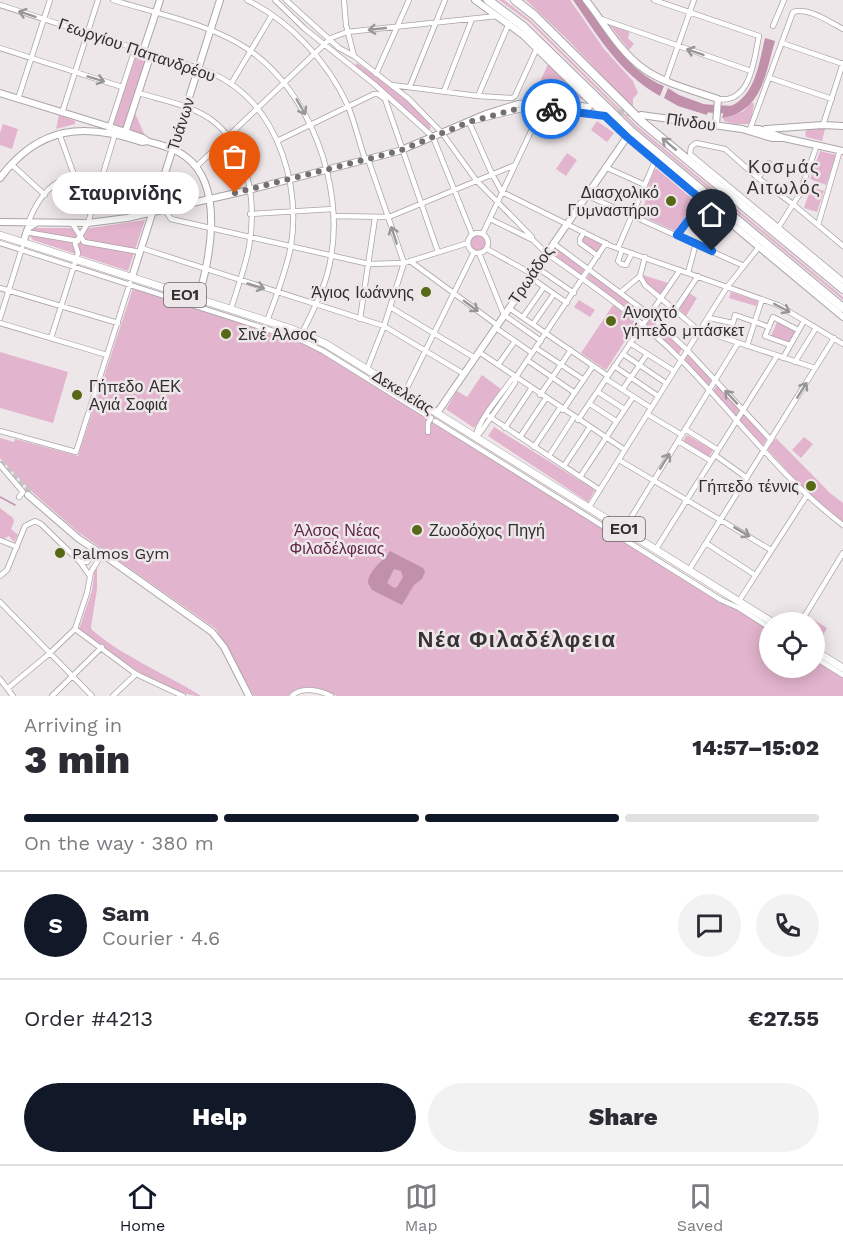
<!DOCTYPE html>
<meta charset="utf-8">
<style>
body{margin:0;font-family:"Work Sans",sans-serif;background:#f2f2f3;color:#2b2b33;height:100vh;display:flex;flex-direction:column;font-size:22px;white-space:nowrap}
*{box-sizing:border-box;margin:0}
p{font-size:20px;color:#7c7c81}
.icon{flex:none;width:33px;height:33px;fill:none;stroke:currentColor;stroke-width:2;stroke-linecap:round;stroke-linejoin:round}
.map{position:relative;height:696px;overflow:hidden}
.drawer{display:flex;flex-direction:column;background:#fff;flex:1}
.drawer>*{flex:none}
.buttons{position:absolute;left:759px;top:612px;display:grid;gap:12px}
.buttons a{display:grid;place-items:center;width:66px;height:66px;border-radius:50%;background:#fff;box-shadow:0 3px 15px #0003;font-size:30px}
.pin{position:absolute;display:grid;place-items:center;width:51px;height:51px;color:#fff;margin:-62px -26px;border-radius:50% 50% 50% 0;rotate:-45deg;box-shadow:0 0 6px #0007}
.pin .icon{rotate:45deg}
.courier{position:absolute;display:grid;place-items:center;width:60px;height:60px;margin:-30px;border:4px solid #1a73e8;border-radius:50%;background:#fff;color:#222;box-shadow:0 2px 8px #0007}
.bubble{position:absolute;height:42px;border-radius:21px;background:#fff;box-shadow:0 3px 15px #0003;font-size:20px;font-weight:800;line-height:42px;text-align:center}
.headline em{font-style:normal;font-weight:800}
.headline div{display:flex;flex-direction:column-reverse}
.headline{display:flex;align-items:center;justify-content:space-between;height:102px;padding:0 24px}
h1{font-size:39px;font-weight:800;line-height:45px}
.bar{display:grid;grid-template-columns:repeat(4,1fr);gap:9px 6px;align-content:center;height:72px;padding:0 24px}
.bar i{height:8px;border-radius:4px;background:#e1e1e2}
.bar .active{background:#111827}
.bar p{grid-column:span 4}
.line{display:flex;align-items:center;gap:15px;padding:0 24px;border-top:2px solid #e1e1e2}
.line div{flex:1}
.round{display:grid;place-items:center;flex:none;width:63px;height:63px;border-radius:32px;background:#f2f2f3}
.action{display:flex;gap:12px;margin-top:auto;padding:12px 24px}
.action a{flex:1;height:69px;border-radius:36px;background:#111827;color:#fff;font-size:24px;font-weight:800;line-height:69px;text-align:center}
.action a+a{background:#f2f2f3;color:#2b2b33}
.tab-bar{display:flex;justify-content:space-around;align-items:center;height:84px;border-top:2px solid #e1e1e2;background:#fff;font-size:16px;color:#7c7c81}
.tab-bar a{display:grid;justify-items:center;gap:3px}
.tab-bar .active{color:#111827}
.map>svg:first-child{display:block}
</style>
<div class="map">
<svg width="843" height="696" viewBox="0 0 843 696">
<rect width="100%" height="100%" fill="#eee7ea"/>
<path fill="#e2b4cd" d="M499 0H504L530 20 637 126 843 297V300L636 128 529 22Z
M526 0H570L604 49 633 81 638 93 633 99V108L567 39Z
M609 24 630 31 628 38 634 44 629 50Z
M140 55 146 59 125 128 113 124 136 56Z
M357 63C374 75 426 109 431 128L426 132C402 109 380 86 355 66Z
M548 64 583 99 534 95Z
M752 102 754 104 751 122 748 124H734L724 121 723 118 744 111Z
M135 113 145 136 130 131Z
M59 115 75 121V124L56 129Z
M597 121 614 133 607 142 591 130Z
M3 124 18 129 12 149 0 145V133Z
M808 129H825L822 141 806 137 805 132Z
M820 151 836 155 826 185 810 179Z
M567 153 577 160 566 176 556 169Z
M655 169H657L696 202 675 231 637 214V211L641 212 650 190 647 188Z
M811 187 824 191 817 212 804 208Z
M145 220 128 271 33 240 30 236 32 230 37 228H91Z
M469 242a9 9 0 1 1 18 0a9 9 0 1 1-18 0Z
M584 235 602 244 596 253 581 242Z
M556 247 585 268 581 275 551 254Z
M591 272 645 314 640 321 587 278Z
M643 275 668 283 660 294 646 283Z
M133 288 312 347 727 606 739 609 769 629 770 668H814L815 658 843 677V696H337C321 688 301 681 288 696H254L216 629 78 532 30 490 0 458V438L14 442 15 439 78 456Z
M731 292 758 301 756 306 729 298Z
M689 293 697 298 686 316 679 309Z
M579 300 595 310 590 317 574 307Z
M613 305 640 326 635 332 632 330 606 370 581 353Z
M650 318 682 349 678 355 646 325Z
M777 322 795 331 790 342 771 336Z
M0 352 68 372 53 423 0 408Z
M688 355 712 379 708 386 684 361Z
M482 375 501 389 474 428 446 409 457 391 467 397Z
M717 385 740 409 736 416 713 391Z
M744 413 767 438 763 445 739 421Z
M494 427 595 490 588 502 488 436Z
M687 435 713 450 709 457 683 441Z
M804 437 813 444 801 458 792 450Z
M776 438 830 493 843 503V522L804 489 767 449Z
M0 508 13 518 14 521 11 529 18 535 14 542 9 536 4 539 0 538Z
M95 567H97V589L91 627 92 630C125 658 165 673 201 696 172 696 124 664 102 645L97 649 78 632 92 591Z
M809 617 827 628 821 639 815 635 814 622H806Z"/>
<path fill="#c191ab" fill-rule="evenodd" d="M573 0H584C606 31 627 71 664 86L660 96C621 75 597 35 573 0Z
M765 38 775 41C765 75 762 112 722 118L725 108C755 101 759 63 765 38Z
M668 88 679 95 709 106 707 115 678 106 664 98Z
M390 551 423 568 425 572 422 579 414 585 402 605 372 590 368 583C368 571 383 561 390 551ZM394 569 401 571 403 577 397 587 394 588 387 583Z"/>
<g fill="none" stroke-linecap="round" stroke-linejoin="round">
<path stroke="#c191ab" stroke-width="1.5" d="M0 497 15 505"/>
<path stroke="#c191ab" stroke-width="8" d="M699 108 734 110"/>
<path stroke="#c8c2c5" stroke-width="6" stroke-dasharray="6 3" stroke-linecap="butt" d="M609 110 634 114
M0 462 30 492"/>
<defs>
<path id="street" d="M113 0C155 13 214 25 249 50 310 92 344 185 331 257 327 284 314 309 302 333
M247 0C291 22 328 62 348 106 355 123 359 142 365 159
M275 0 305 29 374 84 433 137 472 234
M286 0 339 48 354 56 409 99 442 133 476 180 532 237
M344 0 346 25 354 56
M654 0 759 36C754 59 751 104 718 99
M0 5 143 51
M601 19 751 71
M773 26 784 0
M782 43 843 64
M0 48 122 87
M151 54C176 62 203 67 225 80 280 113 300 187 291 246 286 272 276 297 267 321
M376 74 409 0
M770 78 832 99
M666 80 694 0
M231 84 272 15
M392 85 478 96 512 98 515 96 537 48
M410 86 445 0
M444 91 472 19
M139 93C162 100 189 105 209 118 249 146 257 202 249 247 245 268 237 289 231 309
M478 96 509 23
M18 99 50 0
M62 113 98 0
M605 116 573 111 526 108 469 122 492 174 502 192 611 246 778 305 843 344
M823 125 843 63
M109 129 135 49
M750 129 793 12C808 7 830 22 843 29
M59 133 74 175
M277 141 374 94H378L385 99 438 252
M11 164 45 195
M196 167 331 38 347 32 497 16
M605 167 645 185
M758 178 769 163
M586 195 744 266
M165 210 171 219 369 264 404 263 468 243
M250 214 333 209
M334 216 389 217 515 165
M490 219 533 240 546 253C593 286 642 320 682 361 736 416 782 479 843 525
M28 223C55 152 104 176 158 193
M72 223 84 242 140 252
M818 225 840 150
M778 228 799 195 817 145
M26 232 78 241
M584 232 580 239V243L598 256
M468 243a10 10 0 1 1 20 0a10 10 0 1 1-20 0Z
M483 233 542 108
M677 235 703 201
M0 243 301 340 323 351 431 418
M553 243 650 315 687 350 771 440
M843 246 794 205 758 178 725 149 696 143 691 147 690 154 843 281
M141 248 384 326 464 374
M618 248 655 161
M487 249 532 274
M622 250 618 261 621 264 626 265 632 253
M479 253 504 315 541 341
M410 261 497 325
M536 267 574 293
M688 273 696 243
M640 276 645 257
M530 277 567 303
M0 288 118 323
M621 292 640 276 645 285 697 329 815 368
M390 307 475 358
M509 308 608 376
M675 310 698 276
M523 317 544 287
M0 318 22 248
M709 318 733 323 735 315 769 327
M360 319 375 218
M0 323 107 355
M533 324 554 294
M496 328 532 353
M51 338 78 253 75 244 88 223 115 134
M630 343 674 371
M790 345 765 336 773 317 798 330
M747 346 762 299
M536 348 584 380
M479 352 625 450
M623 354 666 383
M783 358 804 321
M527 360 575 393
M795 362 816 328
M498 365 515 341
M614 366 658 396
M367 369 384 326 404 263 368 159
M606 379 651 408
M623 389 647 354
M405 392 474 252
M598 392 624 409
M540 395 571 350
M590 404 616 421
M563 410 593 366
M647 414 682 435
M487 415 600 490
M578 420 680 270
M435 421 721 600 739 608 770 628
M505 428 531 389
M685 429 718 450
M0 431 76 452 130 283
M428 432V423L431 418
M476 435C479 419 502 394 511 380L516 377
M475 437 480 433 515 383 516 377 606 243
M520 437 546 398
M678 441 711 461
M534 447 560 408
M715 455 747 478
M549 456 574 417
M619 460 771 550
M0 465 23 492 19 497
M564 466 590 427
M580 477 633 397
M589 507 727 287 759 247
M624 529 738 343
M0 540 17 547
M706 543 755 575
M656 549 777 356
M80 562H87L95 550
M689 570 834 338
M0 576 7 570 25 526 35 521 41 524 80 562 90 576
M739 601 807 495
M0 602 92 696
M801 622 843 553
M75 629 136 674 183 696
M814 657 843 675
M0 679 13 696
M8 688 50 653 75 629 87 593 91 572 102 554
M52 696 102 647
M113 696 136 674
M292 696C301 686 320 690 331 696"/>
<path id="secondary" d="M475 0 523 35 627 137 843 317
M586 0C605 24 619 51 644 69 663 83 695 91 718 99L716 125
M0 93 126 132 143 138 147 141
M641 115 742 129 772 138H784
M752 129H759L784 138 843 151
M766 129 823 125 843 126
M125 133 151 54 143 51 160 0
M0 178C39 126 84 122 142 142L147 141C160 145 175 148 186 157 225 186 210 259 198 299
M0 222 88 223 127 218 249 190 399 151 486 114 518 104 547 102 589 107
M23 243 28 228 35 224
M132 277 220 0
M437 413 627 137
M28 495 79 539 105 556 212 632 224 647 249 696"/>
<path id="primary" d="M0 235 292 329 326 344 772 622
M814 650 843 668"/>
<path id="highway" d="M488 0 524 27 632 132 843 308
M515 0 534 15 642 122 843 289"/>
</defs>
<use href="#street" stroke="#aaa4a7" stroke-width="6"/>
<use href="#secondary" stroke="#aaa4a7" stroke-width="8"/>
<use href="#primary" stroke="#aaa4a7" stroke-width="8"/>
<use href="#highway" stroke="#aaa4a7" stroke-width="10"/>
<use href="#street" stroke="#fff" stroke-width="4.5"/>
<use href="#secondary" stroke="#fff" stroke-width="6"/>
<use href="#primary" stroke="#fff" stroke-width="7"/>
<use href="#highway" stroke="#fff" stroke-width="8"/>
</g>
<defs><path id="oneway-shaft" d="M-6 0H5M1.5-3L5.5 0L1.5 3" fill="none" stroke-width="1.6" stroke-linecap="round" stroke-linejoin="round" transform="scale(1.5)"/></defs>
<g stroke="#989697">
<use href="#oneway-shaft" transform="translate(27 14) rotate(-162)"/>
<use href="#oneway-shaft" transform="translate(377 29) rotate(174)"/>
<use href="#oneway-shaft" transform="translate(695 52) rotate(-161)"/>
<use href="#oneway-shaft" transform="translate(96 79) rotate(17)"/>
<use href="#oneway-shaft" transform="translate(301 107) rotate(60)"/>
<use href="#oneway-shaft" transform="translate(669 144) rotate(-140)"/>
<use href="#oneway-shaft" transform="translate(394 235) rotate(-108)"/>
<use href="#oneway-shaft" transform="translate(256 286) rotate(17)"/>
<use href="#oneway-shaft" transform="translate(471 306) rotate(36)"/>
<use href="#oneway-shaft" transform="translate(782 308) rotate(28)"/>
<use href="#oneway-shaft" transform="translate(802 390) rotate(-58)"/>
<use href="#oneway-shaft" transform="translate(731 397) rotate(-133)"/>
<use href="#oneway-shaft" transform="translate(665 461) rotate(-58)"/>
<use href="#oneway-shaft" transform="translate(742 532) rotate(31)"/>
</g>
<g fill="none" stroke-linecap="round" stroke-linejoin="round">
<path stroke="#736f70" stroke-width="6" stroke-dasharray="0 10.8" d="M235 193 399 151 469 122 520 108 551 109"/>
<path stroke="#1a73e8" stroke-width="8" d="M551 109 605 116 627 137 703 201 677 235 712 251"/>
</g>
<g fill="#576916" stroke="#eee7ea" stroke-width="2">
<circle cx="671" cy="201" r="6"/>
<circle cx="426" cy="292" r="6"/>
<circle cx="611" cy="321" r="6"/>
<circle cx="226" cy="334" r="6"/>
<circle cx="77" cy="395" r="6"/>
<circle cx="811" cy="486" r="6"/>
<circle cx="417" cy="530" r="6"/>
<circle cx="60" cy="553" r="6"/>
</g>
<g text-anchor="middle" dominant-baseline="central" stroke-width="5" stroke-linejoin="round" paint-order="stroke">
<g fill="#eee7ea" stroke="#6a6667" stroke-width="1.5">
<rect x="164" y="283" width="42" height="24" rx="4.5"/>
<rect x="603" y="517" width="42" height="24" rx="4.5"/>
</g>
<g font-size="15" font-weight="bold" fill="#312e2f">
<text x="185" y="295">ΕΟ1</text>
<text x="624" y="529">ΕΟ1</text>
</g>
<g font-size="16" fill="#312e2f" stroke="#eee7ea">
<text transform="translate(137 50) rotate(19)">Γεωργίου Παπανδρέου</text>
<text transform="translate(691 122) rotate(8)">Πίνδου</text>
<text transform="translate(181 124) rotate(-72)">Τυάνων</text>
<text transform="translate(531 275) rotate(-56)">Τρωάδος</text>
<text transform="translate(403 392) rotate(32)">Δεκελείας</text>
</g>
<g font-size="16" fill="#312e2f" stroke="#eee7ea" text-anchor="start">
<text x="659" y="192" text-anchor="end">Διασχολικό<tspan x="659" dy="18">Γυμναστήριο</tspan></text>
<text x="414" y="292" text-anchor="end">Άγιος Ιωάννης</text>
<text x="623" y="312">Ανοιχτό<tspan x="623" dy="18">γήπεδο μπάσκετ</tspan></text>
<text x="238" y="334">Σινέ Αλσος</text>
<text x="89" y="386">Γήπεδο ΑΕΚ<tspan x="89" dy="18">Αγιά Σοφιά</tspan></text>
<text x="799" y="486" text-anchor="end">Γήπεδο τέννις</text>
<text x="429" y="530">Ζωοδόχος Πηγή</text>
<text x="72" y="553">Palmos Gym</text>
</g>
<g font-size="16" fill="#62284b" stroke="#eee7ea">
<text x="337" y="530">Άλσος Νέας<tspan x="337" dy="18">Φιλαδέλφειας</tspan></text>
</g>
<g font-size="18" letter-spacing="1.5" fill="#383235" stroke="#eee7ea">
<text x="784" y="166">Κοσμάς<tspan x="784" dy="21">Αιτωλός</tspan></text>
</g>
<g font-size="22" font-weight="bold" letter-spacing="1.5" fill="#383235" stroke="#eee7ea">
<text x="517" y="639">Νέα Φιλαδέλφεια</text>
</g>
</g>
</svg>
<div class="buttons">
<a><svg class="icon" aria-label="locate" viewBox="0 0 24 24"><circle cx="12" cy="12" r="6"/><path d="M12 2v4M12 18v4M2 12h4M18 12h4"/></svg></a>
</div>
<div class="pin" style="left:235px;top:193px;background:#ea580c"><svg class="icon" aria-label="bag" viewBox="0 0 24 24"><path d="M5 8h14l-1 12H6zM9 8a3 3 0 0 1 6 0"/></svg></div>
<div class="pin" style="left:712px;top:251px;background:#1f2937"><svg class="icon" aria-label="home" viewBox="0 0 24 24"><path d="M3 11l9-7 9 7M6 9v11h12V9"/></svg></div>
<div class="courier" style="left:551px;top:109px"><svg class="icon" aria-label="bike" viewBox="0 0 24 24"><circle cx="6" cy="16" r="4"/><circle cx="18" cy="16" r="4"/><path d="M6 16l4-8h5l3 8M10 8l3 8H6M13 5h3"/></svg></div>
<div class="bubble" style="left:52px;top:172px;width:147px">Σταυρινίδης</div>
</div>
<section class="drawer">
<div class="headline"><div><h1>3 min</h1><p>Arriving in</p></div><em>14:57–15:02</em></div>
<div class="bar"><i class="active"></i><i class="active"></i><i class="active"></i><i></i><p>On the way · 380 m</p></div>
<div class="line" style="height:108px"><b class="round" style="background:#111827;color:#fff">S</b><div><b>Sam</b><p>Courier · 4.6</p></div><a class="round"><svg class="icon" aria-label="chat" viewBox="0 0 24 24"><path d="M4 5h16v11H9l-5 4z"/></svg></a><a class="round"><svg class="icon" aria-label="phone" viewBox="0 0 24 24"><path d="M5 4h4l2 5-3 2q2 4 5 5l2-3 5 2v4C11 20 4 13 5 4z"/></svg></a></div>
<div class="line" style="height:78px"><div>Order #4213</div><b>€27.55</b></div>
<div class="action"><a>Help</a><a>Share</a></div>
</section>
<nav class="tab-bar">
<a class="active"><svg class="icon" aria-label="home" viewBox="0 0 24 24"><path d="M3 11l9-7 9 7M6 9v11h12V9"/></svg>Home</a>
<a><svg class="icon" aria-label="map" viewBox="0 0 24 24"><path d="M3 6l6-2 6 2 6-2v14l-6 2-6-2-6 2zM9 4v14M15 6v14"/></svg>Map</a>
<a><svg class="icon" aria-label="saved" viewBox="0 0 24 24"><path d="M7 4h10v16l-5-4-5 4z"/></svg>Saved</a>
</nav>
